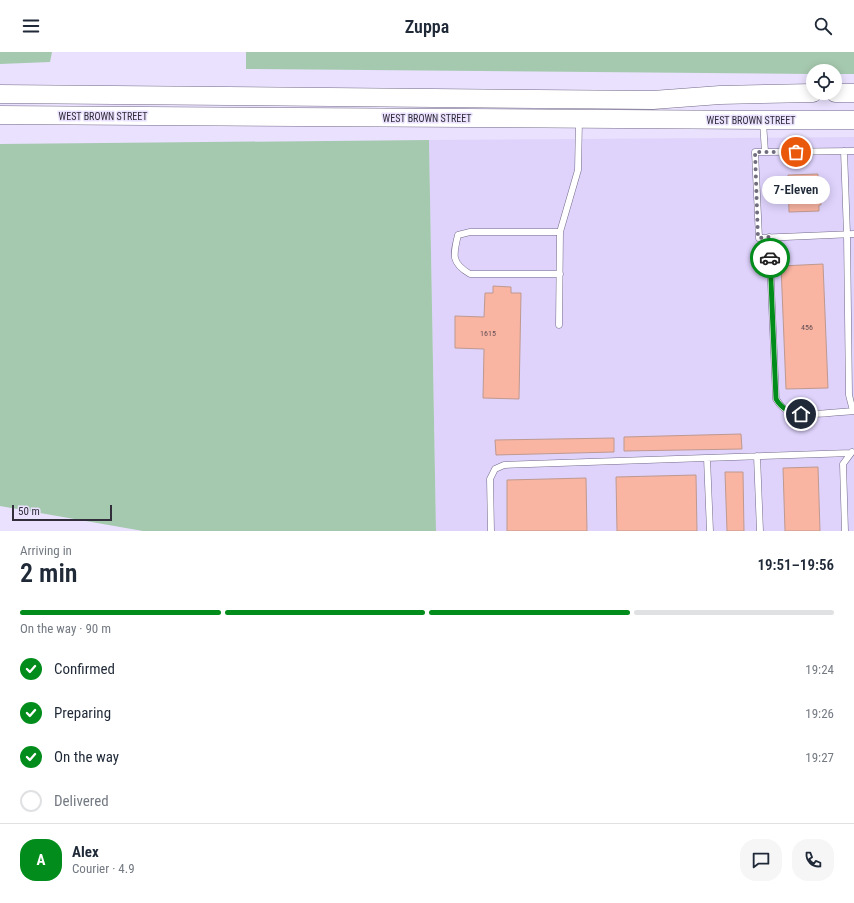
<!DOCTYPE html>
<meta charset="utf-8">
<style>
body{margin:0;font-family:"Roboto Condensed",sans-serif;background:#f6f6f7;color:#1f2937;height:100vh;display:flex;flex-direction:column;font-size:15px;white-space:nowrap}
*{box-sizing:border-box;margin:0}
p{font-size:13px;color:#747a83}
.icon{flex:none;width:22px;height:22px;fill:none;stroke:currentColor;stroke-width:2;stroke-linecap:round;stroke-linejoin:round}
.map{position:relative;height:479px;overflow:hidden}
.panel{display:flex;flex-direction:column;background:#fff;flex:1}
.panel>*{flex:none}
.controls{position:absolute;left:806px;top:12px;display:grid;gap:8px}
.controls a{display:grid;place-items:center;width:36px;height:36px;border-radius:50%;background:#fff;box-shadow:0 2px 10px #0003;font-size:20px}
.scale{position:absolute;left:12px;bottom:10px;width:100px;box-sizing:border-box;padding-left:4px;border:2px solid #312d3a;border-top:0;font-size:11px;line-height:14px;white-space:nowrap;color:#312d3a;-webkit-text-stroke:3px #e9e1fd;paint-order:stroke}
.pin{position:absolute;display:grid;place-items:center;width:34px;height:34px;color:#fff;margin:-17px;border:2px solid #fff;border-radius:50%;box-shadow:0 1px 4px #0007}
.courier{position:absolute;display:grid;place-items:center;width:40px;height:40px;margin:-20px;border:3px solid #028c1b;border-radius:50%;background:#fff;color:#222;box-shadow:0 1px 5px #0007}
.bubble{position:absolute;height:28px;border-radius:14px;background:#fff;box-shadow:0 2px 10px #0003;font-size:13px;font-weight:600;line-height:28px;text-align:center}
.overview em{font-style:normal;font-weight:600}
.overview div{display:flex;flex-direction:column-reverse}
.overview{display:flex;align-items:center;justify-content:space-between;height:68px;padding:0 20px}
h1{font-size:26px;font-weight:600;line-height:30px}
.bar{display:grid;grid-template-columns:repeat(4,1fr);gap:6px 4px;align-content:center;height:48px;padding:0 20px}
.bar i{height:5px;border-radius:3px;background:#e0e1e3}
.bar .selected{background:#028c1b}
.bar p{grid-column:span 4}
.line{display:flex;align-items:center;gap:10px;padding:0 20px;border-top:1px solid #e0e1e3}
.line div{flex:1}
.round{display:grid;place-items:center;flex:none;width:42px;height:42px;border-radius:16px;background:#f6f6f7}
ol{padding:0 20px;list-style:none}
li{display:flex;align-items:center;gap:12px;height:44px}
li p{margin-inline-start:auto}
li .icon{padding:4px;border-radius:50%;background:#028c1b;color:#fff;stroke-width:4}
li:last-child{color:#747a83}
li i{width:22px;height:22px;border:2px solid #e0e1e3;border-radius:50%}
header{display:flex;justify-content:space-between;align-items:center;height:52px;padding:0 20px;background:#fff;font-size:18px;font-weight:600}
.map>svg:first-child{display:block}
</style>
<header><svg class="icon" aria-label="menu" viewBox="0 0 24 24"><path d="M4 6h16M4 12h16M4 18h16"/></svg>Zuppa<svg class="icon" aria-label="search" viewBox="0 0 24 24"><circle cx="10" cy="10" r="6"/><path d="M15 15l6 6"/></svg></header>
<div class="map">
<svg width="854" height="479" viewBox="0 0 854 479">
<rect width="100%" height="100%" fill="#e9e1fd"/>
<path fill="#dfd3fc" d="M854 85V479H436L429 88Z"/>
<path fill="#a5c9af" d="M0 0H52L50 10 0 12Z
M246 0H854V22H835V19H813V22L246 17Z
M429 88 436 479H143L0 454V92Z"/>
<path fill="#f9b4a2" stroke="#bf998f" d="M818 122V130H821V153H819V159L789 160 788 123Z
M823 212 828 336 786 337 781 214Z
M493 234 511 235V241H521L519 347 483 346 484 297 455 296V264L484 265 485 241H493Z
M741 382 742 397 624 399V385Z
M614 386V400L496 403 495 388Z
M818 415 820 479H785L783 416Z
M725 420H743L744 479H727Z
M696 423 697 479H617L616 425Z
M586 426 587 479H507V428Z"/>
<g fill="none" stroke-linecap="round" stroke-linejoin="round">
<defs>
<path id="service" d="M763 70 765 100H755L759 186 854 182
M844 99 847 182 849 343 852 355 854 356
M765 100 854 99
M769 185 776 347C780 353 783 357 790 360 803 365 838 360 854 359
M560 222H470C451 211 453 203 458 183L470 180H560
M559 273 560 180 578 118 579 69
M757 404 760 479
M707 406 710 479
M491 479 490 427 495 417 504 413 851 401
M845 479 843 412 852 400"/>
<path id="secondary" d="M835 41H854
M0 42 653 48 720 43 813 41
M0 63 763 68H854"/>
</defs>
<use href="#service" stroke="#736a88" stroke-width="7"/>
<use href="#secondary" stroke="#736a88" stroke-width="19"/>
<use href="#service" stroke="#fff" stroke-width="6"/>
<use href="#secondary" stroke="#fff" stroke-width="18"/>
</g>
<g fill="none" stroke-linecap="round" stroke-linejoin="round">
<path stroke="#716c7e" stroke-width="4" stroke-dasharray="0 7.2" d="M770 206 769 185 758 186 755 100H796"/>
<path stroke="#028c1b" stroke-width="5" d="M770 206 776 347C782 357 789 360 801 362"/>
</g>
<g text-anchor="middle" dominant-baseline="central" stroke-width="3" stroke-linejoin="round" paint-order="stroke">
<g font-size="8" fill="#634f54">
<text x="807" y="275">456</text>
<text x="488" y="281">1615</text>
</g>
<g font-size="10" fill="#312d3a" stroke="#e9e1fd">
<text x="103" y="64">WEST BROWN STREET</text>
<text x="427" y="66">WEST BROWN STREET</text>
<text x="751" y="68">WEST BROWN STREET</text>
</g>
</g>
</svg>
<div class="controls">
<a><svg class="icon" aria-label="locate" viewBox="0 0 24 24"><circle cx="12" cy="12" r="6"/><path d="M12 2v4M12 18v4M2 12h4M18 12h4"/></svg></a>
</div>
<div class="scale">50 m</div>
<div class="pin" style="left:796px;top:100px;background:#ea580c"><svg class="icon" aria-label="bag" viewBox="0 0 24 24"><path d="M5 8h14l-1 12H6zM9 8a3 3 0 0 1 6 0"/></svg></div>
<div class="pin" style="left:801px;top:362px;background:#1f2937"><svg class="icon" aria-label="home" viewBox="0 0 24 24"><path d="M3 11l9-7 9 7M6 9v11h12V9"/></svg></div>
<div class="courier" style="left:770px;top:206px"><svg class="icon" aria-label="car" viewBox="0 0 24 24"><path d="M5 17H2v-5l4-1 3-4h7l3 4 3 1v5h-3M9 17h6M6 11h13"/><circle cx="7" cy="17" r="2"/><circle cx="17" cy="17" r="2"/></svg></div>
<div class="bubble" style="left:762px;top:124px;width:68px">7-Eleven</div>
</div>
<section class="panel">
<div class="overview"><div><h1>2 min</h1><p>Arriving in</p></div><em>19:51–19:56</em></div>
<div class="bar"><i class="selected"></i><i class="selected"></i><i class="selected"></i><i></i><p>On the way · 90 m</p></div>
<ol>
<li><svg class="icon" aria-label="check" viewBox="0 0 24 24"><path d="M5 12l5 5 9-10"/></svg>Confirmed<p>19:24</p></li>
<li><svg class="icon" aria-label="check" viewBox="0 0 24 24"><path d="M5 12l5 5 9-10"/></svg>Preparing<p>19:26</p></li>
<li><svg class="icon" aria-label="check" viewBox="0 0 24 24"><path d="M5 12l5 5 9-10"/></svg>On the way<p>19:27</p></li>
<li><i></i>Delivered</li>
</ol>
<div class="line" style="height:72px"><b class="round" style="background:#028c1b;color:#fff">A</b><div><b>Alex</b><p>Courier · 4.9</p></div><a class="round"><svg class="icon" aria-label="chat" viewBox="0 0 24 24"><path d="M4 5h16v11H9l-5 4z"/></svg></a><a class="round"><svg class="icon" aria-label="phone" viewBox="0 0 24 24"><path d="M5 4h4l2 5-3 2q2 4 5 5l2-3 5 2v4C11 20 4 13 5 4z"/></svg></a></div>
</section>
